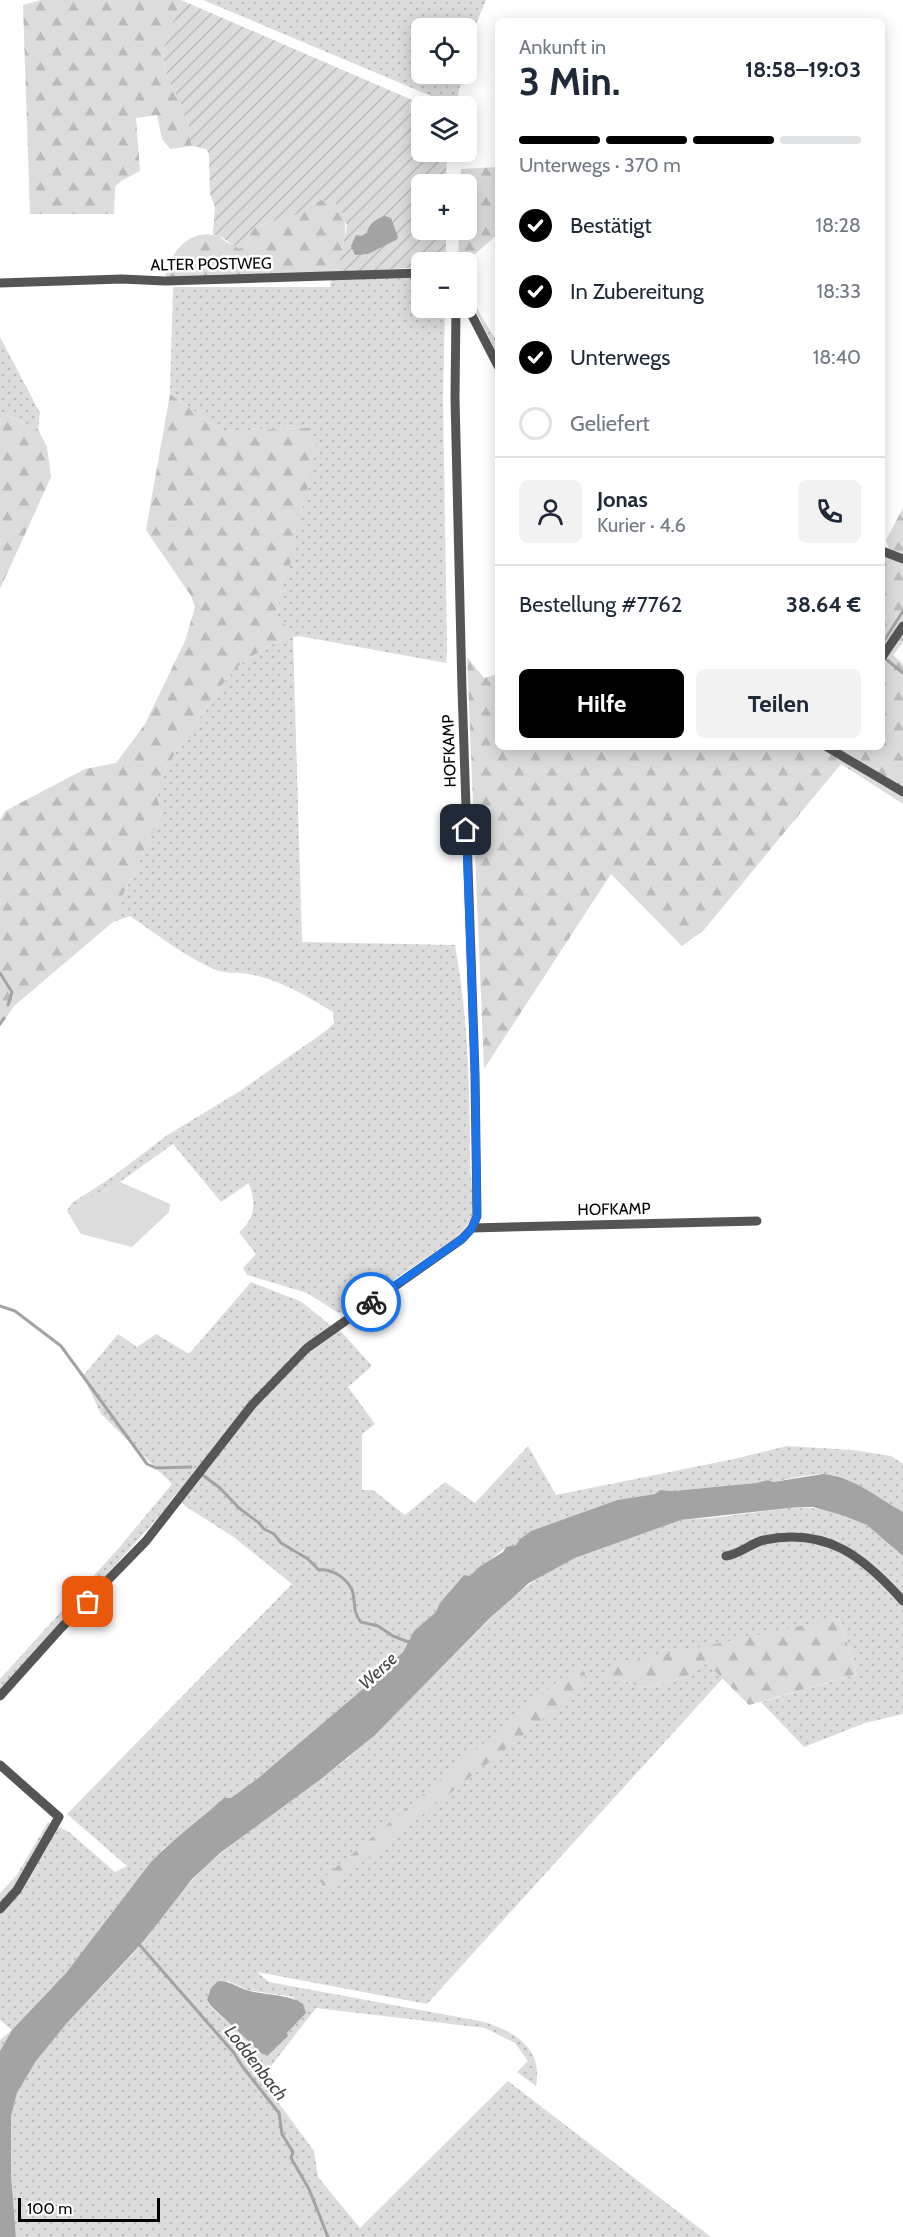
<!DOCTYPE html>
<html lang="de">
<meta charset="utf-8">
<style>
body{margin:0;font-family:Cabin,sans-serif;background:#f2f2f3;color:#1f2937;height:100vh;display:flex;flex-direction:column;font-size:22px;white-space:nowrap}
*{box-sizing:border-box;margin:0}
p{font-size:20px;color:#747a83}
.icon{flex:none;width:33px;height:33px;fill:none;stroke:currentColor;stroke-width:2;stroke-linecap:round;stroke-linejoin:round}
.map{position:relative;flex:1;overflow:hidden}
.side{position:absolute;left:495px;top:18px;width:390px;height:732px;display:flex;flex-direction:column;background:#fff;border-radius:9px;box-shadow:0 3px 15px #0003}
.side>*{flex:none}
.buttons{position:absolute;left:411px;top:18px;display:grid;gap:12px}
.buttons a{display:grid;place-items:center;width:66px;height:66px;border-radius:9px;background:#fff;box-shadow:0 3px 15px #0003;font-size:30px}
.scale{position:absolute;left:18px;bottom:15px;width:142px;box-sizing:border-box;padding-left:6px;border:3px solid #000;border-top:0;font-size:16px;line-height:21px;white-space:nowrap;color:#000;-webkit-text-stroke:4px #fff;paint-order:stroke}
.pin{position:absolute;display:grid;place-items:center;width:51px;height:51px;color:#fff;margin:-26px;border-radius:12px;box-shadow:0 3px 9px #0006}
.courier{position:absolute;display:grid;place-items:center;width:60px;height:60px;margin:-30px;border:4px solid #1a73e8;border-radius:50%;background:#fff;color:#222;box-shadow:0 2px 8px #0007}
.summary em{font-style:normal;font-weight:700}
.summary div{display:flex;flex-direction:column-reverse}
.summary{display:flex;align-items:center;justify-content:space-between;height:102px;padding:0 24px}
h1{font-size:39px;font-weight:700;line-height:45px}
.bar{display:grid;grid-template-columns:repeat(4,1fr);gap:9px 6px;align-content:center;height:72px;padding:0 24px}
.bar i{height:8px;border-radius:4px;background:#e0e1e3}
.bar .current{background:#000}
.bar p{grid-column:span 4}
.line{display:flex;align-items:center;gap:15px;padding:0 24px;border-top:2px solid #e0e1e3}
.line div{flex:1}
.round{display:grid;place-items:center;flex:none;width:63px;height:63px;border-radius:9px;background:#f2f2f3}
ol{padding:0 24px;list-style:none}
li{display:flex;align-items:center;gap:18px;height:66px}
li p{margin-inline-start:auto}
li .icon{padding:6px;border-radius:50%;background:#000;color:#fff;stroke-width:4}
li:last-child{color:#747a83}
li i{width:33px;height:33px;border:3px solid #e0e1e3;border-radius:50%}
.cta{display:flex;gap:12px;margin-top:auto;padding:12px 24px}
.cta a{flex:1;height:69px;border-radius:9px;background:#000;color:#fff;font-size:24px;font-weight:700;line-height:69px;text-align:center}
.cta a+a{background:#f2f2f3;color:#1f2937}
.map>svg:first-child{display:block}
</style>
<div class="map">
<svg width="903" height="2237" viewBox="0 0 903 2237">
<defs>
<pattern id="grass-dots" width="8" height="8" patternUnits="userSpaceOnUse" patternTransform="scale(1.5)"><rect width="8" height="8" fill="#dcdcdc"/><path d="M2 2h.1M6 6h.1" fill="none" stroke="#bbb" stroke-width="1.8" stroke-linecap="round"/></pattern>
<pattern id="forest-firs" width="22" height="20" patternUnits="userSpaceOnUse" patternTransform="scale(1.5)"><rect width="22" height="20" fill="#dcdcdc"/><path d="M5 1l3.5 6h-7zM16 11l3.5 6h-7z" fill="#bbb"/></pattern>
<pattern id="garden-furrows" width="10" height="10" patternUnits="userSpaceOnUse" patternTransform="scale(1.5)"><rect width="10" height="10" fill="#dcdcdc"/><path d="M-1 1l2-2M0 10L10 0M9 11l2-2" fill="none" stroke="#bbb"/></pattern>
</defs>
<rect width="100%" height="100%" fill="#fff"/>
<path fill="url(#grass-dots)" fill-rule="evenodd" d="M203 0H486L474 29 467 60 466 28H422V74H463L455 106Z
M421 278 422 308H445L443 397 447 647 446 663 299 636 293 637 302 942 455 945C468 1017 470 1089 470 1162 470 1176 475 1201 473 1213 471 1222 464 1229 458 1236L344 1314 337 1312 307 1293 247 1275 243 1268 256 1254 239 1232C256 1218 256 1203 249 1183L221 1202 173 1144 120 1182 67 1211 72 1203 115 1175 166 1136 240 1091 327 1030 334 1023 333 1012C306 996 279 979 248 974 237 972 227 974 216 970 185 957 157 934 130 916L113 922 123 895 161 816 157 790 166 767 227 678 243 662 276 642 293 637 277 620 282 580 289 569 306 428 222 431 170 394 173 287H330L331 279Z
M466 286 481 316 498 343V355L467 294Z
M0 337 40 413 38 429 0 412Z
M251 1282 302 1302 330 1325 339 1329 372 1366 348 1387 375 1424 362 1434V1490H373L405 1515 445 1482 475 1503 528 1446 556 1495 734 1459 787 1446 853 1450 891 1456 903 1464V1512C882 1500 861 1483 837 1476 820 1470 790 1479 772 1482L768 1480 756 1483 673 1491 660 1490 656 1494 617 1500 531 1531 520 1539 516 1545 506 1547 450 1593 436 1612 414 1631 403 1652 370 1683 257 1779 164 1848 66 1973 12 2030 0 2051V2040L12 2030 0 2020V1893L16 1876 48 1822 69 1832 115 1872 127 1866 67 1814 292 1584 235 1538 185 1506 177 1493 156 1520 0 1693V1679L118 1549 172 1484 101 1414 83 1376 118 1334 137 1347 156 1334 189 1354Z
M798 1507C824 1508 860 1515 879 1533 887 1541 894 1549 903 1556V1714L865 1723 804 1747 761 1702 857 1674 839 1618 622 1680 644 1688 684 1678 707 1663 723 1678 427 2004 257 1972 269 1982 485 2022C516 2033 543 2048 536 2086L517 2072 528 2061 515 2043 485 2028 316 2008 261 2079 314 2151 318 2177 360 2228 508 2081 711 2237H16L11 2174V2116L17 2093 36 2061 67 2023 143 1943 172 1902 205 1866 242 1836 347 1759 374 1735 512 1597 548 1571 575 1558 681 1520 712 1518ZM228 1981 247 1990 293 1997 306 2013 287 2033 262 2054 210 2006 207 2000Z"/>
<path fill="url(#forest-firs)" d="M41 0H181L163 50 165 69 186 112 192 146 170 149 162 139 157 115 136 118 140 171 121 181 115 187 114 214H30L23 5Z
M498 167V234L468 260 458 262 459 230H466V184H460L461 169Z
M321 200C325 201 331 201 335 203 355 214 340 255 337 273L165 278C169 255 187 230 214 235 222 236 224 242 231 244 234 246 241 245 245 246L249 232 257 226 299 214 313 202Z
M170 394 222 431 307 428 318 440 289 569 282 580 277 620 285 624 293 637 276 642 243 662 227 678 166 767 157 791 161 816 123 895 113 922 14 1006 0 1027V820L5 811 85 769 116 763 145 724 185 641 195 607 191 596 146 530Z
M0 412 38 429 47 447 51 477 0 589Z
M903 508V555L889 549 886 540Z
M882 556 903 564V643L893 655 903 664V804L841 764 703 931 682 946 611 874 484 1069 467 657 484 678 498 674V747H882Z
M839 1618 857 1674 749 1705 707 1663 684 1678 644 1688 622 1680 605 1683 610 1666Z
M577 1665 585 1673V1686L324 1893 321 1880Z"/>
<path fill="url(#garden-furrows)" d="M181 0 426 106H422V152H447L446 184H422V230H446V257L441 262H422L421 267 337 273 347 226 342 211 335 203 321 200 313 202 299 214 257 226 249 232 245 246 239 249 223 238 213 234 215 207 210 194 209 154 206 149 192 146 186 112 170 83 165 69 163 50Z"/>
<path fill="#dcdcdc" d="M120 1182 170 1204 169 1212 132 1247 81 1234 67 1211Z"/>
<path fill="#a3a3a3" d="M385 216 391 218 398 237 396 240 368 254 355 255 351 246 356 235 361 236 367 233C368 224 377 218 385 216Z
M823 1474C853 1476 878 1498 903 1512V1556L867 1525 842 1515 813 1507H798L681 1520 575 1558 529 1583 489 1619 375 1735 321 1779 220 1853 192 1879 143 1942 67 2023 36 2061 17 2093 11 2116V2174L16 2237H0V2051L12 2030 66 1973 151 1862C174 1838 200 1820 224 1798H231L257 1779 370 1683 403 1652 414 1631 436 1612 440 1603 464 1575 470 1576 479 1567 503 1552 506 1547 516 1545 520 1539 531 1531 617 1500 655 1494 660 1490 673 1491 756 1483 768 1480 773 1482Z
M218 1981C229 1981 236 1986 246 1990 265 1996 286 1993 303 2004L306 2013 287 2033 288 2036 268 2055 262 2054 211 2006 207 2000 211 1988Z"/>
<g fill="none" stroke-linecap="round" stroke-linejoin="round">
<path stroke="#a3a3a3" stroke-width="3" d="M882 644 903 611
M887 660 903 673
M0 973 12 992 8 1005
M0 1024 4 1018
M0 1306 15 1311 61 1346 147 1464 156 1468 191 1467
M204 1476 220 1488 239 1508 259 1523 264 1529 274 1534 281 1543 308 1559 319 1570C327 1569 330 1571 337 1574 364 1591 347 1606 361 1622L378 1626 393 1636 411 1643
M138 1943 234 2053 242 2066 279 2113 282 2134 293 2152 291 2158 309 2189 328 2237"/>
<path stroke="#555" stroke-width="9" d="M0 283 122 279 165 281 422 273
M466 304 498 366
M882 551 903 559
M882 657 903 626
M827 747 903 792
M472 1228 757 1221
M726 1556C740 1554 751 1543 764 1540 827 1527 864 1557 903 1601
M0 1696 61 1628 146 1541 252 1405 307 1348 462 1239 472 1228 477 1216 475 1074 462 689 455 398 456 308
M0 1765 59 1817 17 1890 0 1909"/>
</g>
<g fill="none" stroke-linecap="round" stroke-linejoin="round">
<path stroke="#595959" stroke-width="6" stroke-dasharray="0 10.8" d="M88 1602 146 1541 252 1405 307 1348 371 1302"/>
<path stroke="#1a73e8" stroke-width="8" d="M371 1302 462 1239 472 1228 477 1216 475 1074 466 830"/>
</g>
<g text-anchor="middle" dominant-baseline="central" stroke-width="5" stroke-linejoin="round" paint-order="stroke">
<g font-size="16" fill="#000" stroke="#fff">
<text transform="translate(211 264) rotate(-1)">ALTER POSTWEG</text>
<text transform="translate(449 751) rotate(-92)">HOFKAMP</text>
<text transform="translate(614 1209) rotate(-1)">HOFKAMP</text>
</g>
<g font-size="18" font-style="italic" fill="#444" stroke="#fff">
<text transform="translate(378 1671) rotate(-43)">Werse</text>
<text transform="translate(256 2063) rotate(52)">Loddenbach</text>
</g>
</g>
</svg>
<div class="buttons">
<a><svg class="icon" aria-label="locate" viewBox="0 0 24 24"><circle cx="12" cy="12" r="6"/><path d="M12 2v4M12 18v4M2 12h4M18 12h4"/></svg></a>
<a><svg class="icon" aria-label="layers" viewBox="0 0 24 24"><path d="M12 4l9 5-9 5-9-5zM3 14l9 5 9-5"/></svg></a>
<a>+</a>
<a>−</a>
</div>
<div class="scale">100 m</div>
<div class="pin" style="left:88px;top:1602px;background:#ea580c"><svg class="icon" aria-label="bag" viewBox="0 0 24 24"><path d="M5 8h14l-1 12H6zM9 8a3 3 0 0 1 6 0"/></svg></div>
<div class="pin" style="left:466px;top:830px;background:#1f2937"><svg class="icon" aria-label="home" viewBox="0 0 24 24"><path d="M3 11l9-7 9 7M6 9v11h12V9"/></svg></div>
<div class="courier" style="left:371px;top:1302px"><svg class="icon" aria-label="bike" viewBox="0 0 24 24"><circle cx="6" cy="16" r="4"/><circle cx="18" cy="16" r="4"/><path d="M6 16l4-8h5l3 8M10 8l3 8H6M13 5h3"/></svg></div>
<section class="side">
<div class="summary"><div><h1>3 Min.</h1><p>Ankunft in</p></div><em>18:58–19:03</em></div>
<div class="bar"><i class="current"></i><i class="current"></i><i class="current"></i><i></i><p>Unterwegs · 370 m</p></div>
<ol>
<li><svg class="icon" aria-label="check" viewBox="0 0 24 24"><path d="M5 12l5 5 9-10"/></svg>Bestätigt<p>18:28</p></li>
<li><svg class="icon" aria-label="check" viewBox="0 0 24 24"><path d="M5 12l5 5 9-10"/></svg>In Zubereitung<p>18:33</p></li>
<li><svg class="icon" aria-label="check" viewBox="0 0 24 24"><path d="M5 12l5 5 9-10"/></svg>Unterwegs<p>18:40</p></li>
<li><i></i>Geliefert</li>
</ol>
<div class="line" style="height:108px"><a class="round"><svg class="icon" aria-label="person" viewBox="0 0 24 24"><circle cx="12" cy="8" r="4"/><path d="M4 21q1-7 8-7t8 7"/></svg></a><div><b>Jonas</b><p>Kurier · 4.6</p></div><a class="round"><svg class="icon" aria-label="phone" viewBox="0 0 24 24"><path d="M5 4h4l2 5-3 2q2 4 5 5l2-3 5 2v4C11 20 4 13 5 4z"/></svg></a></div>
<div class="line" style="height:78px"><div>Bestellung #7762</div><b>38.64 €</b></div>
<div class="cta"><a>Hilfe</a><a>Teilen</a></div>
</section>
</div>
